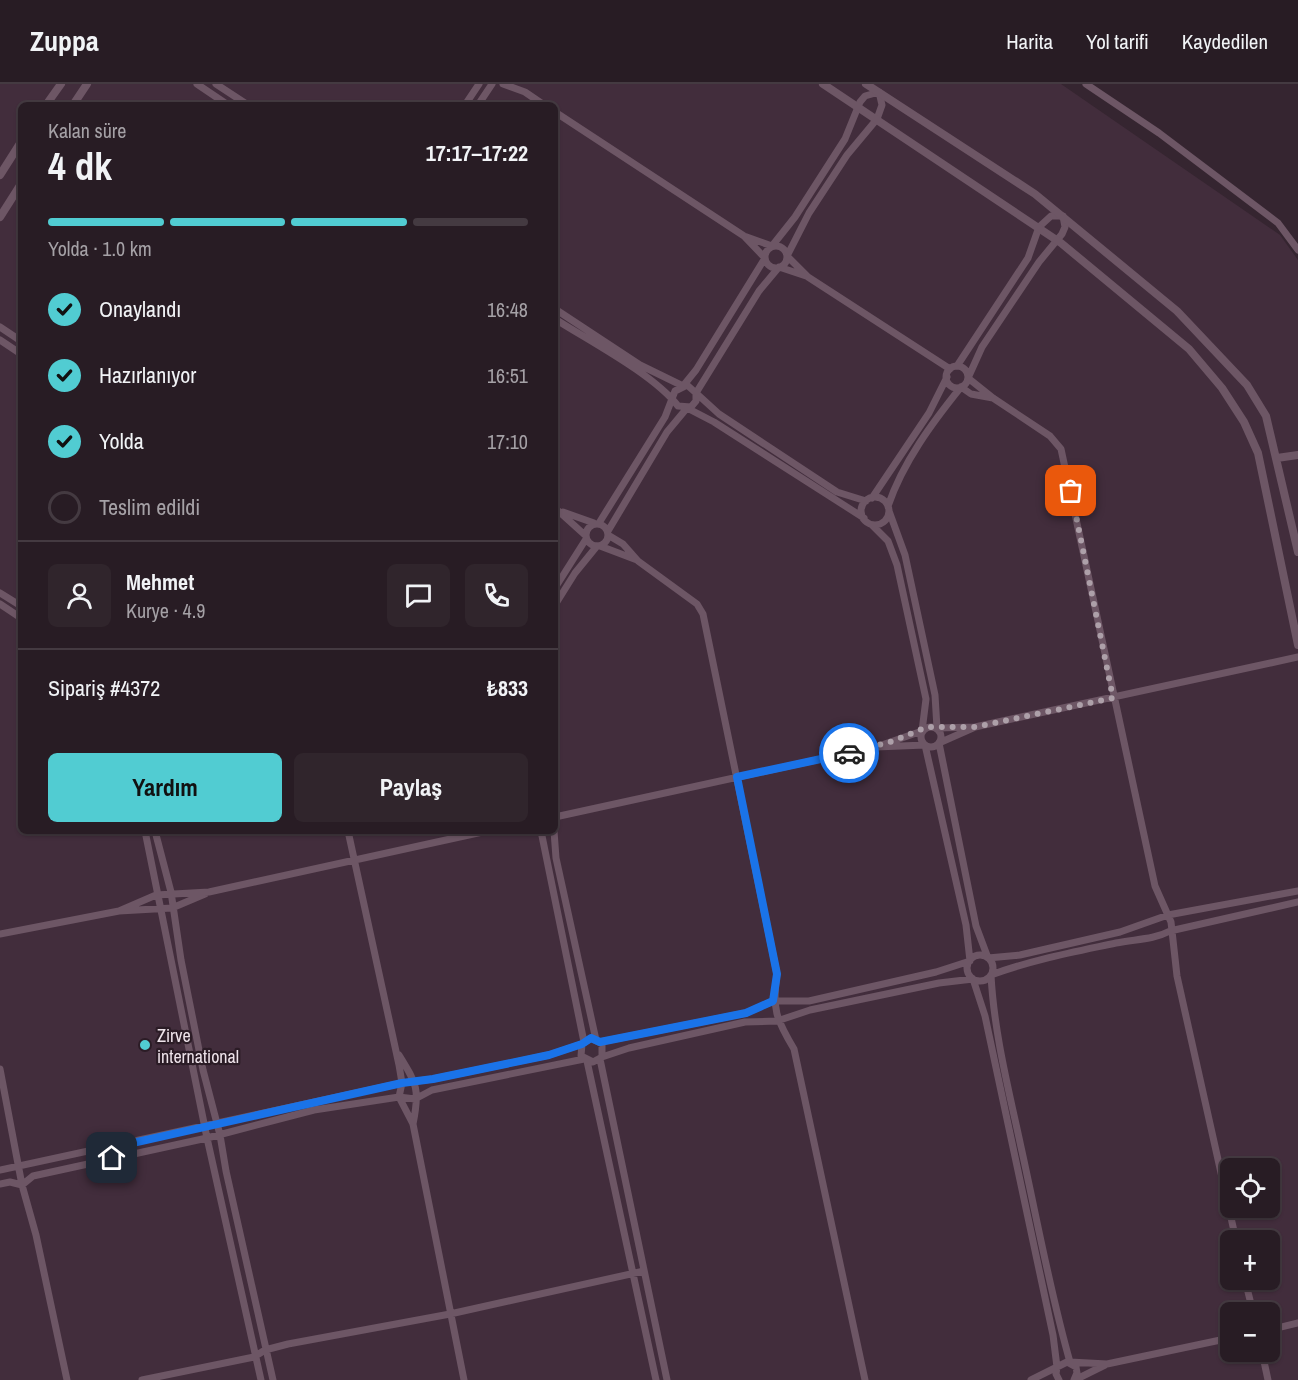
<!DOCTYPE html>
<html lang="tr">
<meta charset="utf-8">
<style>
body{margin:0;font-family:"Archivo Narrow",sans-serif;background:#30252c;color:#f1f3f6;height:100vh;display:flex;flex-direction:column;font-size:22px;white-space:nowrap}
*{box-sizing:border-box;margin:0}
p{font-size:20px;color:#a5a1a6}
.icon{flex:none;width:33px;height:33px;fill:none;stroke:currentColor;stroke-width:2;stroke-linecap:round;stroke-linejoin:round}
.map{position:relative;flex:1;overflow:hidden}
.sheet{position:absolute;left:18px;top:18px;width:540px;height:732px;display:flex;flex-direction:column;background:#281c24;border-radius:9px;box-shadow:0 2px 4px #0004,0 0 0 2px #443a41}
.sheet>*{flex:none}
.controls{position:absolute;left:1220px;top:1074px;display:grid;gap:12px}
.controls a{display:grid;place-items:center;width:60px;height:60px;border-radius:9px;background:#281c24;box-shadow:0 2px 4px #0004,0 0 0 2px #443a41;font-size:30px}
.pin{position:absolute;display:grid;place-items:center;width:51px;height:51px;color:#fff;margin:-26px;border-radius:12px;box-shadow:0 3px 9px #0006}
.courier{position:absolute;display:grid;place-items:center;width:60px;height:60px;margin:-30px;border:4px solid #1a73e8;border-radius:50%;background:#fff;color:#222;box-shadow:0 2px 8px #0007}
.head em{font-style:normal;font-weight:800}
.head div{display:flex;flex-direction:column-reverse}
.head{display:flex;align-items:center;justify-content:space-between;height:102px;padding:0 30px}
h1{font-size:39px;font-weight:800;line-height:45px}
.bar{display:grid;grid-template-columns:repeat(4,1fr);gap:9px 6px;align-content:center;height:72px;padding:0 30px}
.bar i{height:8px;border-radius:4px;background:#443a41}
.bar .current{background:#51ccd2}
.bar p{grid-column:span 4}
.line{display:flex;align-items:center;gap:15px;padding:0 30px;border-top:2px solid #443a41}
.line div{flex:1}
.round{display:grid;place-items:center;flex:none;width:63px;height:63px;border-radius:9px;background:#30252c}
ol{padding:0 30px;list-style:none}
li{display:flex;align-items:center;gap:18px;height:66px}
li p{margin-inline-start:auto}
li .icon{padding:6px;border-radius:50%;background:#51ccd2;color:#111;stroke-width:4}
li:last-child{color:#a5a1a6}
li i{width:33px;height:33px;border:3px solid #443a41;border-radius:50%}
.button{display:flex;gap:12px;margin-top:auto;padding:12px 30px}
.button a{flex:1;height:69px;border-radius:9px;background:#51ccd2;color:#111;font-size:24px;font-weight:800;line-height:69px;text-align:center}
.button a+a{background:#30252c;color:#f1f3f6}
header{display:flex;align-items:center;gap:36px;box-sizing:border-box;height:84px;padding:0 30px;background:#281c24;border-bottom:2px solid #443a41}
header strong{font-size:28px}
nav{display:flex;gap:33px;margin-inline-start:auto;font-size:21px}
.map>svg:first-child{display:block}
</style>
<header>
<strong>Zuppa</strong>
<nav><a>Harita</a><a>Yol tarifi</a><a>Kaydedilen</a></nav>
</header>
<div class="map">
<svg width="1298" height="1296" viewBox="0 0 1298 1296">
<rect width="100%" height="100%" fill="#352530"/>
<path fill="#422d3c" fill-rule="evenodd" d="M0 0H1061L1280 151 1298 176V1296H0ZM21 21H555V747H21ZM1230 1084H1269V1124H1230ZM1230 1156H1269V1196H1230ZM1230 1228H1269V1268H1230Z"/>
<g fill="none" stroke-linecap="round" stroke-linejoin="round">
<path stroke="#6d5665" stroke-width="7" d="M197 0 228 21
M216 0 248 21
M503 0 525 8 544 21
M1086 0 1159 49 1278 139 1298 166
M465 21 479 0
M478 21 492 0
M555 28 744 152 772 162 795 133 845 55 860 18 865 12 879 8 882 21 877 35 847 71 809 129 787 172 808 193 950 285
M765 173a11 11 0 1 1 22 0a11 11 0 1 1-22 0Z
M806 192 779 183 759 207 696 309 719 330 837 408 866 417
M555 225 640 281 683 302 696 286 765 174 745 153
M555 235C591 258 653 290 678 322L691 323 696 317V309L687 301 675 307 665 333 599 439
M0 243 21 257
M0 256 21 270
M957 282 1028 174 1039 143 1051 132H1063L1065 143 1062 150 1039 178 982 263 968 294 993 314 1050 352 1061 365 1155 802 1171 838 1177 892 1236 1156
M946 293a11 11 0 1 1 22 0a11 11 0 1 1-22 0Z
M861 427a14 14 0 1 1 28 0a14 14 0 1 1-28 0Z
M872 414 929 329 947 293
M888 422C903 378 932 339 961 303L971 310 993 314
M555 424 586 452
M889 427 905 471 935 611 937 644 975 643 1298 573
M563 428 594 439
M586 451a11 11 0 1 1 22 0a11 11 0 1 1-22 0Z
M608 447 667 348 687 324 714 338 864 434
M608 451 623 460 638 477 697 520 703 530 777 890C772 925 776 935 794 965L865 1296
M600 462 637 476
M555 504 586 455
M0 509 21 522
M0 520 21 534
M555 521 575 489 597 462
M921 653a10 10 0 1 1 20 0a10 10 0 1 1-20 0Z
M973 644 939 659 976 842 988 874 1020 871 1120 848 1168 831 1298 807
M555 733 876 663 922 647 926 615 897 481 888 457 872 441
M145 747 207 1054 261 1296
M155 747 171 808 181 876 203 986 220 1051 226 1087 273 1296
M348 747 399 981 402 999 399 1013 413 1040 464 1296
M541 747 584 958
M554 747 556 774 596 956
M119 827 156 811 209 808 487 747
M0 850 119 827 172 824 205 810
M967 884a13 13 0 1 1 26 0a13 13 0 1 1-26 0Z
M600 958 746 929 773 917H809L936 888 970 877 966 841 925 661 876 663
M399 971C417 1000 420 1006 413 1040
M602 973 629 964 745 938 777 937 810 926 939 899 973 895 985 932 1053 1251 1057 1283 1031 1296
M600 975 667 1296
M587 977 656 1296
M0 985 22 1101 36 1151 67 1296
M0 1086 402 999 433 995 549 971 582 960 591 954 602 960V973L593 978 581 972 582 960
M0 1100 10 1098 22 1101 33 1092 207 1054 314 1026 399 1013 415 1015 432 1006 584 975
M1245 1196 1253 1228
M1269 1246 1298 1239
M1230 1254 1107 1280 1070 1278C1050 1208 1037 1135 1021 1063 1009 1007 994 949 991 891 1031 876 1074 868 1116 859 1135 855 1153 856 1170 847L1298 818
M1262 1268 1268 1296
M142 1296 254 1273 265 1266 288 1260 450 1230 644 1187
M1059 1296 1056 1290 1057 1283 1067 1278 1076 1283 1077 1289 1074 1296
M1075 1296 1105 1281"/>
<path stroke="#6d5665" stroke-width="8" d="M823 0 1061 159 1189 265 1222 304 1244 338 1258 369 1298 561
M866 0 1035 110 1177 227 1247 301 1266 332 1298 468
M46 21 61 0
M73 21 87 0
M0 91 21 58
M0 133 21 100
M1277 374 1298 371"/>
</g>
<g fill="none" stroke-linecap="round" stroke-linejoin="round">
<path stroke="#ada0a9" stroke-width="6" stroke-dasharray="0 10.8" d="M849 669 893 657 927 643H975L1113 614 1071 407"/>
<path stroke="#1a73e8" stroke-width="8" d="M112 1074 110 1064 402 999 433 995 549 971 582 960 591 954 600 958 746 929 773 917 777 890 737 693 849 669"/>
</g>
<circle fill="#51ccd2" stroke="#2b1c26" stroke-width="2" cx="145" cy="961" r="6"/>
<g text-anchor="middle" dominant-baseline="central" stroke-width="4.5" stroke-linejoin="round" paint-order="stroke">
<g font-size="18" fill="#eee3ea" stroke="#2b1c26" text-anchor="start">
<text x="157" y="951">Zirve<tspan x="157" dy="21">international</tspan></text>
</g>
</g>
</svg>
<div class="controls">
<a><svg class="icon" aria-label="locate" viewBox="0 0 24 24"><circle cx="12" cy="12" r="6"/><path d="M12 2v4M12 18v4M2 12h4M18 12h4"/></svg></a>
<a>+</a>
<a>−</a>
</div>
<div class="pin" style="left:1071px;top:407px;background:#ea580c"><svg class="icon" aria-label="bag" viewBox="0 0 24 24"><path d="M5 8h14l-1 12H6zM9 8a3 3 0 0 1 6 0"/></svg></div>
<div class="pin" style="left:112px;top:1074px;background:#1f2937"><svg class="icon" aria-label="home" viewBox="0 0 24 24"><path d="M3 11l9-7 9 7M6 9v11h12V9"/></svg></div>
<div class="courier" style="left:849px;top:669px"><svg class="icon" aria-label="car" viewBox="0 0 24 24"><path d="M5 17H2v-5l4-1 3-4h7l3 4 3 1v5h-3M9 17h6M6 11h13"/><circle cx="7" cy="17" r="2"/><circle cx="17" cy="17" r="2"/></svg></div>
<section class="sheet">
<div class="head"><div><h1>4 dk</h1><p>Kalan süre</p></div><em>17:17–17:22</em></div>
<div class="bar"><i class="current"></i><i class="current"></i><i class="current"></i><i></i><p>Yolda · 1.0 km</p></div>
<ol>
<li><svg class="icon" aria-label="check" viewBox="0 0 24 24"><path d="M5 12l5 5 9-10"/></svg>Onaylandı<p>16:48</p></li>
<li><svg class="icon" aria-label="check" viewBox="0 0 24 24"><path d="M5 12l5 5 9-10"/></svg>Hazırlanıyor<p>16:51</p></li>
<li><svg class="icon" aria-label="check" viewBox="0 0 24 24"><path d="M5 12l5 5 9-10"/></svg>Yolda<p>17:10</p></li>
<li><i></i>Teslim edildi</li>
</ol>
<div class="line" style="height:108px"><a class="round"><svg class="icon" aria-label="person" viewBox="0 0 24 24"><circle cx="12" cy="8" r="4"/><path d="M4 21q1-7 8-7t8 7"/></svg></a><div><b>Mehmet</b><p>Kurye · 4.9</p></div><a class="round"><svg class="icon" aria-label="chat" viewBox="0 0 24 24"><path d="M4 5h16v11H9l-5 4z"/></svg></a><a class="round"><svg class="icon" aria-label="phone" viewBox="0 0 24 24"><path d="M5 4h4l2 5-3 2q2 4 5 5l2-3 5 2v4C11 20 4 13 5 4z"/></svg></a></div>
<div class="line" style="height:78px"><div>Sipariş #4372</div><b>₺833</b></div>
<div class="button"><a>Yardım</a><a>Paylaş</a></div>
</section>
</div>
